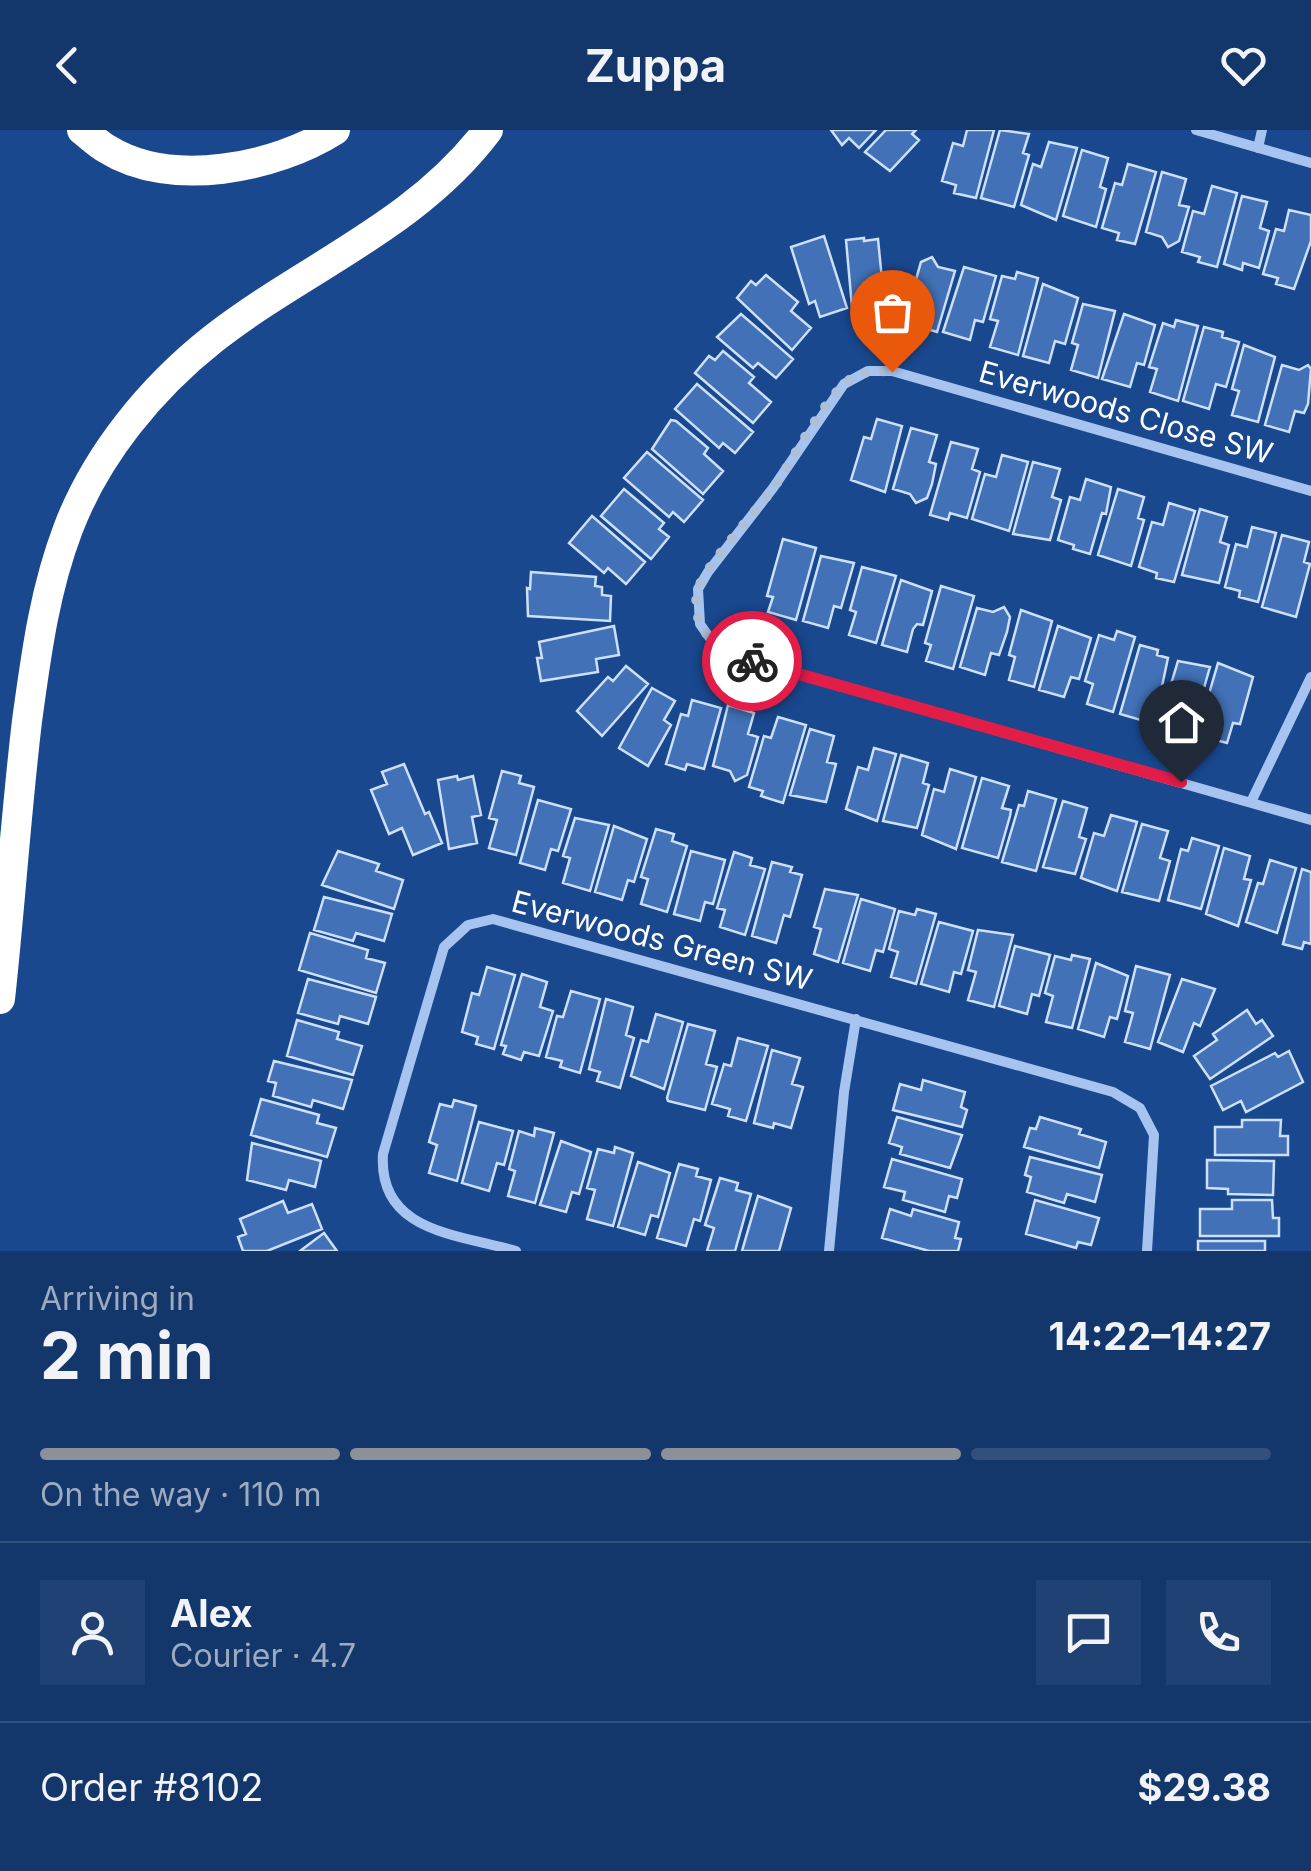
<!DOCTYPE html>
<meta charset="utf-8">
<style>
body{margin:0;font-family:Inter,sans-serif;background:#204173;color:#f1f3f6;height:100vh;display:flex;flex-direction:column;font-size:38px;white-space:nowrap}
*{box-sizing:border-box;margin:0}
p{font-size:32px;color:#9dabc1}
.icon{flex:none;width:55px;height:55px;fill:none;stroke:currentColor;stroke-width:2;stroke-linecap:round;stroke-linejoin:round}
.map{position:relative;height:1121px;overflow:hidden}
.sheet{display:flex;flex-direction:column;background:#13366b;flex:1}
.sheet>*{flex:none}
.pin{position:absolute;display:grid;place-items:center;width:85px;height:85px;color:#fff;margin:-102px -42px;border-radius:50% 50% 50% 0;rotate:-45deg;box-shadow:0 0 10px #0007}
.pin .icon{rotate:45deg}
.courier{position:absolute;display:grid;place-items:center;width:100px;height:100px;margin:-50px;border:8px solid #e11d48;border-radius:50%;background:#fff;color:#222;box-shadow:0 2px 12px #0007}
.head em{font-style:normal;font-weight:700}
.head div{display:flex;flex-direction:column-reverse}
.head{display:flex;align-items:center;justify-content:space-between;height:170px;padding:0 40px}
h1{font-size:65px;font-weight:700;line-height:75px}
.bar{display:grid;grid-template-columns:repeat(4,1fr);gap:15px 10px;align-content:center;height:120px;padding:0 40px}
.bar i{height:12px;border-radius:8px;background:#32507e}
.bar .selected{background:#8c9099}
.bar p{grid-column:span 4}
.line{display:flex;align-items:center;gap:25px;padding:0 40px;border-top:2px solid #32507e}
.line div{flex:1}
.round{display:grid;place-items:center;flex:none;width:105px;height:105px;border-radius:0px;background:#204173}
header{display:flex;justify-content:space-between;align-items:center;height:130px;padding:0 40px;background:#13366b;font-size:45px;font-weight:700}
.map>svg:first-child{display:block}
</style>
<header><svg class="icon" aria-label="back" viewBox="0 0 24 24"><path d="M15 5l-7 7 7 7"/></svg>Zuppa<svg class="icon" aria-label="heart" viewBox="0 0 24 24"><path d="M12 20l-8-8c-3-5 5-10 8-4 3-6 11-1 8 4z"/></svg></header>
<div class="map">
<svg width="1311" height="1121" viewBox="0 0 1311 1121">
<rect width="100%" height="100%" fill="#19488f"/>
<path fill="#4271b7" stroke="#cde0fa" stroke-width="2.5" d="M831 0H876L859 18 849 8 842 15Z
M886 0H916L912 4 919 10 890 41 865 22Z
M967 0H994L976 68 954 63 956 55 942 51 953 13 963 16Z
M1000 0 1029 4 1023 23 1029 25 1014 77 981 68Z
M1049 12 1077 18 1056 90 1021 75 1033 34 1041 37Z
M1082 20 1108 28 1100 57 1106 59 1096 97 1063 86Z
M1128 34 1156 42 1135 114 1117 110 1119 103 1102 98 1115 53 1122 55Z
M1162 42 1186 49 1179 75 1189 77 1179 111 1168 117 1162 107 1146 102Z
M1212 56 1237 63 1217 137 1198 132 1200 127 1182 122 1193 81 1204 84Z
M1242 66 1267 72 1260 98 1269 101 1259 138 1243 133 1242 140 1224 134Z
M1289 80 1311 85V111L1294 159 1276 154 1278 148 1263 144 1276 99 1284 101Z
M824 106 847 178 820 187 815 171 809 174 791 117Z
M864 108V111L878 109 882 150 875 151 877 174 852 177 846 110Z
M932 127 938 137 955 141 937 202 913 195 919 169 911 167 921 132Z
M964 137 996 146 983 192 975 190 970 210 943 202Z
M1017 142 1038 148 1018 225 990 217 998 191 990 189 1002 146 1015 149Z
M766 145 798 172 791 181 811 198 792 220 737 168 751 151 756 155Z
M1043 154 1078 168 1065 214 1055 211 1049 233 1023 226Z
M1083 174 1115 181 1098 248 1071 240 1078 215 1072 213Z
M741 184 793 229 776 248 758 233 753 238 717 207Z
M1124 184 1155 195 1144 235 1137 233 1130 257 1102 249Z
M1176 190 1198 196 1178 271 1150 262 1157 239 1149 237 1163 193 1174 197Z
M1204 197 1223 202 1222 207 1239 212 1226 257 1216 254 1209 279 1183 271Z
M1244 215 1275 227 1258 292 1232 285 1239 261 1232 259Z
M723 221 754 247 749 253 771 272 753 293 695 243 709 226 715 230Z
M1282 235 1299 240 1308 235 1311 239 1308 274 1304 283 1295 281 1289 302 1265 295Z
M697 254 753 302 735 323 723 313 719 318 675 279Z
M877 289 902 296 885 362 851 350 864 307 871 309Z
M671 290 676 291 708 318 704 324 723 341 703 364 652 319Z
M911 298 937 305 929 332 936 334 932 354 927 368 916 373 910 364 893 359Z
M951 312 978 319 972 339 980 342 967 388 950 383 948 390 930 385Z
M647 322 703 370 684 392 673 382 669 387 624 348Z
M1002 325 1028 332 1009 401 972 389 985 344 996 347Z
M1033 332 1060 339 1052 367 1061 370 1050 410 1013 404Z
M1086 349 1111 357 1106 384 1102 383 1090 424 1073 419 1074 415 1058 410 1070 367 1080 370Z
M624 359 664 393 659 399 669 407 651 429 601 386Z
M1118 359 1144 367 1138 388 1144 390 1131 436 1098 425Z
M1169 373 1195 381 1174 452 1156 448 1157 443 1139 437 1152 392 1163 395Z
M1200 379 1227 387 1220 412 1229 415 1219 453 1182 445Z
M592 386 645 432 626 454 608 438 604 443 569 413Z
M1252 397 1276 403 1258 472 1239 467 1240 461 1225 457 1236 414 1247 417Z
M1282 405 1309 412 1304 432 1310 434 1296 487 1262 477Z
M783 409 816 418 796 490 768 482 773 467 767 466Z
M821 426 854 433 841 478 834 476 828 498 803 491Z
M862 437 896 446 876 513 849 505 856 482 850 480Z
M531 442 596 447 595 456 602 457V465L611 466 610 491 528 486 527 458 530 459Z
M901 450 932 461 923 495 917 494 913 499 907 522 882 515Z
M941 456 974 466 953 539 926 531 931 515 925 513Z
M1004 477 1010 487 1007 502 999 525 991 523 985 545 960 537 977 478 993 482Z
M1021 480 1052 491 1034 557 1009 550 1015 527 1009 525Z
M614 496 619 525 596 529 598 542 541 551 537 528H542L539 512Z
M1058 496 1091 508 1079 549 1071 547 1064 567 1039 560Z
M1117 501 1135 507 1113 582 1087 574 1093 554 1085 551 1099 505 1114 510Z
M1140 515 1158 520 1157 525 1168 528 1161 561 1155 574 1150 572 1144 591 1120 584Z
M1178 531 1210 537 1191 603 1166 596 1173 574 1166 571Z
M1218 533 1253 547 1240 594 1233 593 1227 613 1197 605Z
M626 536 648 554 602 606 577 581 608 547 613 551Z
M652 558 675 571 664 590 671 595 648 636 619 618Z
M692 570 721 578 704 639 687 634 685 640 666 634 681 584 688 586Z
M728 575 754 583 748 604 758 607 747 645 735 651 730 641 713 636Z
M778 587 806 595 783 673 761 666 763 661 749 657 764 606 771 608Z
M810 599 834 606 827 632 836 634 826 672 790 665Z
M874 618 896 624 877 691 846 679 858 637 868 640Z
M901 625 928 633 923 653 929 655 917 698 883 691Z
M404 634 425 684 429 682 442 713 413 725 402 698 389 704 371 660 387 654 382 642Z
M950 639 976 647 956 719 922 705 934 659 944 662Z
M502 641 521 646 519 653 534 657 516 725 489 718 497 690 489 688Z
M457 646 458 650 473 646 481 685 472 687 477 713 449 719 438 650Z
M982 648 1009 656 1002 678 1011 680 1010 686 998 728 962 718Z
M1028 661 1056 669 1036 741 1002 732 1019 675 1024 676Z
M538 670 571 679 558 721 551 719 545 740 520 733Z
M1063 671 1087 678 1079 707 1086 709 1075 744 1043 737Z
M1111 685 1137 692 1117 761 1081 748 1094 703 1104 706Z
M575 688 609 695 590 761 563 753 570 728 563 726Z
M1142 694 1168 701 1160 728 1170 731 1159 771 1122 762Z
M614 696 647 709 634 752 628 750 622 770 595 762Z
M656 699 674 704 672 711 687 716 667 782 641 774 648 749 641 747Z
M1192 708 1219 716 1201 779 1168 770 1181 719 1188 721Z
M1224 718 1250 726 1244 749 1251 750 1238 796 1206 784Z
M338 721 379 734 376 741 403 750 394 779 322 755Z
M691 721 725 730 713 774 705 772 700 791 674 784Z
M734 722 752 728 750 735 765 739 745 805 720 797 725 780 717 778Z
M1270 730 1296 738 1277 803 1246 792 1258 753 1263 754Z
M772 732 792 737 790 742 802 745 790 787 784 785 776 813 752 806Z
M1302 739 1311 742V814L1304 812 1302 819 1283 814Z
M825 759 858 765 838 832 814 824 821 799 814 797Z
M324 767 392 784 384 811 356 803 353 811 314 800Z
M861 769 895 779 883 822 876 820 870 841 843 833Z
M917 779 936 784 916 854 891 847 898 822 889 819 899 781 915 785Z
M939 792 973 801 961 844 954 842 949 862 921 854Z
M978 800 1013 805 994 877 968 870 976 842 968 840Z
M310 803 368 820 366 828 385 833 376 863 299 840Z
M1015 816 1050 825 1039 866 1032 864 1027 884 999 876Z
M1072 825 1090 829 1072 898 1046 892 1053 866 1045 863 1055 826 1071 830Z
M1096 833 1128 846 1117 889 1110 887 1104 907 1078 899Z
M1136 836 1170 845 1150 919 1125 912 1133 883 1125 881Z
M487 837 515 845 494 919 476 914 478 907 462 902 472 863 479 865Z
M522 844 547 852 540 877 553 881 539 926 524 922 521 930 503 924 506 916 501 915Z
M308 849 376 867 368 894 340 886 338 894 298 883Z
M1182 849 1215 859 1200 896 1194 893 1183 922 1158 912Z
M571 861 600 869 580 943 560 937 562 931 546 927 557 886 563 887Z
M606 869 633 877 626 905 634 908 620 958 597 951 600 942 589 939Z
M1247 880 1256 894 1262 890 1273 906 1210 949 1194 926 1217 910 1213 904Z
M656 884 683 892 664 959 631 946 641 910 648 912Z
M297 890 339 902 337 909 362 916 353 945 287 926Z
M688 894 715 901 706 934 717 937 705 980 668 971 667 968Z
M738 908 768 916 746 991 728 986 730 979 712 974 724 934 731 936Z
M772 920 800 928 792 954 803 957 791 998 774 993 773 998 754 993Z
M1289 921 1303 952 1246 982 1241 971 1223 980 1211 956 1275 923 1278 927Z
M274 931 352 950 343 979 313 970 311 977 273 966 276 953 268 951Z
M923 950 965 962 961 977 967 980 962 997 893 980 900 954 921 960Z
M261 969 319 985 317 993 336 998 327 1027 251 1005Z
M454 970 476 976 457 1051 429 1043 437 1015 429 1012 440 974 452 977Z
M897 987 962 1005 950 1038 900 1024 902 1017 889 1013Z
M1040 987 1081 999 1079 1004 1106 1012 1099 1038 1024 1017 1030 998 1036 999Z
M1242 990H1281L1280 1006H1288V1025H1215V997H1242Z
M479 992 513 1001 504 1035 497 1033 489 1061 462 1053Z
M535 998 554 1003 535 1073 508 1066 515 1041 509 1039 519 1001 534 1006Z
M561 1011 591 1022 579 1064 572 1062 566 1082 540 1075Z
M252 1013 321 1031 315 1057 289 1050 286 1060 247 1050Z
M615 1017 633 1023 613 1096 587 1089 595 1060 587 1058 598 1019 614 1023Z
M1030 1027 1102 1045 1095 1072 1067 1064 1064 1073 1027 1062 1031 1047 1025 1045Z
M892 1029 962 1049 957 1068 949 1066 945 1082 903 1070 905 1062 884 1057Z
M1207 1030 1274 1031 1273 1065 1228 1064V1059L1207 1058Z
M638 1032 670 1043 658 1087 651 1085 645 1105 618 1097Z
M679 1034 698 1039 696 1046 711 1050 700 1091 694 1089 686 1116 657 1108Z
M720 1048 738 1053 736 1060 751 1064 735 1121H707L714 1098 705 1095Z
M758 1066 791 1078 779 1121H742Z
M1035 1070 1099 1088 1091 1115 1078 1112 1076 1118 1026 1104Z
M1232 1070H1272L1273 1088H1279V1106H1200V1079H1232Z
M283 1071 288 1083 312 1074 322 1099 267 1121H243L238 1107 246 1104 240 1089Z
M890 1079 911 1086 913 1079 959 1092 955 1108 961 1109 958 1121H929L882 1108Z
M324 1103 337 1121H300Z
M1198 1111H1265V1121H1198Z"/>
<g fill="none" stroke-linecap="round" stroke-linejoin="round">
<path stroke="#a6c4ef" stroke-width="10" d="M1196 0 1311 33
M1258 18 1262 0
M1311 361 892 241H868L844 254 773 358 708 442 698 459 700 494 714 514 732 525 1311 690
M1251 672 1311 547
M516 1121C457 1104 378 1102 383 1024L444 817 468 795 493 789 1113 962 1140 978 1154 1005 1147 1121
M829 1121 844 962 856 889"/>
<path stroke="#fff" stroke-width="30" d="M82 0C90 6 98 14 107 19 171 59 275 38 335 0
M0 869C10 777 16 684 27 591 36 526 44 462 68 399 96 325 151 258 213 209 305 137 416 96 488 0"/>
</g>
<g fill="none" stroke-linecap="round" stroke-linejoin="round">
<path stroke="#aebfd8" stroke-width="10" stroke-dasharray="0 18" d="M752 531C719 522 688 499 698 459 705 435 760 378 777 353 794 327 825 268 848 251 862 241 876 240 892 242"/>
<path stroke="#e11d48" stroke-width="12" d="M752 531 1181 652"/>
</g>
<g text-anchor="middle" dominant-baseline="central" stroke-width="8" stroke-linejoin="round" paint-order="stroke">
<g font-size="30" fill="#fff" stroke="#19488f">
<text transform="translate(1126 282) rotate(16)">Everwoods Close SW</text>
<text transform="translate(662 810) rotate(15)">Everwoods Green SW</text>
</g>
</g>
</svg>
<div class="pin" style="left:892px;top:242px;background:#ea580c"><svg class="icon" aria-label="bag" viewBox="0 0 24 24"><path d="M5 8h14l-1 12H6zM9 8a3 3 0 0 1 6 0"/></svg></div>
<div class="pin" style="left:1181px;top:652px;background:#1f2937"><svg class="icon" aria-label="home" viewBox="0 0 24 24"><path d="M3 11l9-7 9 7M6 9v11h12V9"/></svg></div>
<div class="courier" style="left:752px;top:531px"><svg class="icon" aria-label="bike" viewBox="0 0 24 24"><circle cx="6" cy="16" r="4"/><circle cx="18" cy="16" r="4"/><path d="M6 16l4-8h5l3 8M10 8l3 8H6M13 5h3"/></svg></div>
</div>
<section class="sheet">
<div class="head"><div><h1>2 min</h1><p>Arriving in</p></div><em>14:22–14:27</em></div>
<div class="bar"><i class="selected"></i><i class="selected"></i><i class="selected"></i><i></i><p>On the way · 110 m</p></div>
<div class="line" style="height:180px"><a class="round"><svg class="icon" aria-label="person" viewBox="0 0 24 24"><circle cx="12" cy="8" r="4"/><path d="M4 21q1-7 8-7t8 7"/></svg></a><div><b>Alex</b><p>Courier · 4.7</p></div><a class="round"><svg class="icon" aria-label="chat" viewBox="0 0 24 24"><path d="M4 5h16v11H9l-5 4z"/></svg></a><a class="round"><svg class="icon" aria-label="phone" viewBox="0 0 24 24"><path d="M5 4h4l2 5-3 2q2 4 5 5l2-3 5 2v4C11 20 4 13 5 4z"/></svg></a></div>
<div class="line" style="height:130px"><div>Order #8102</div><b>$29.38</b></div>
</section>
